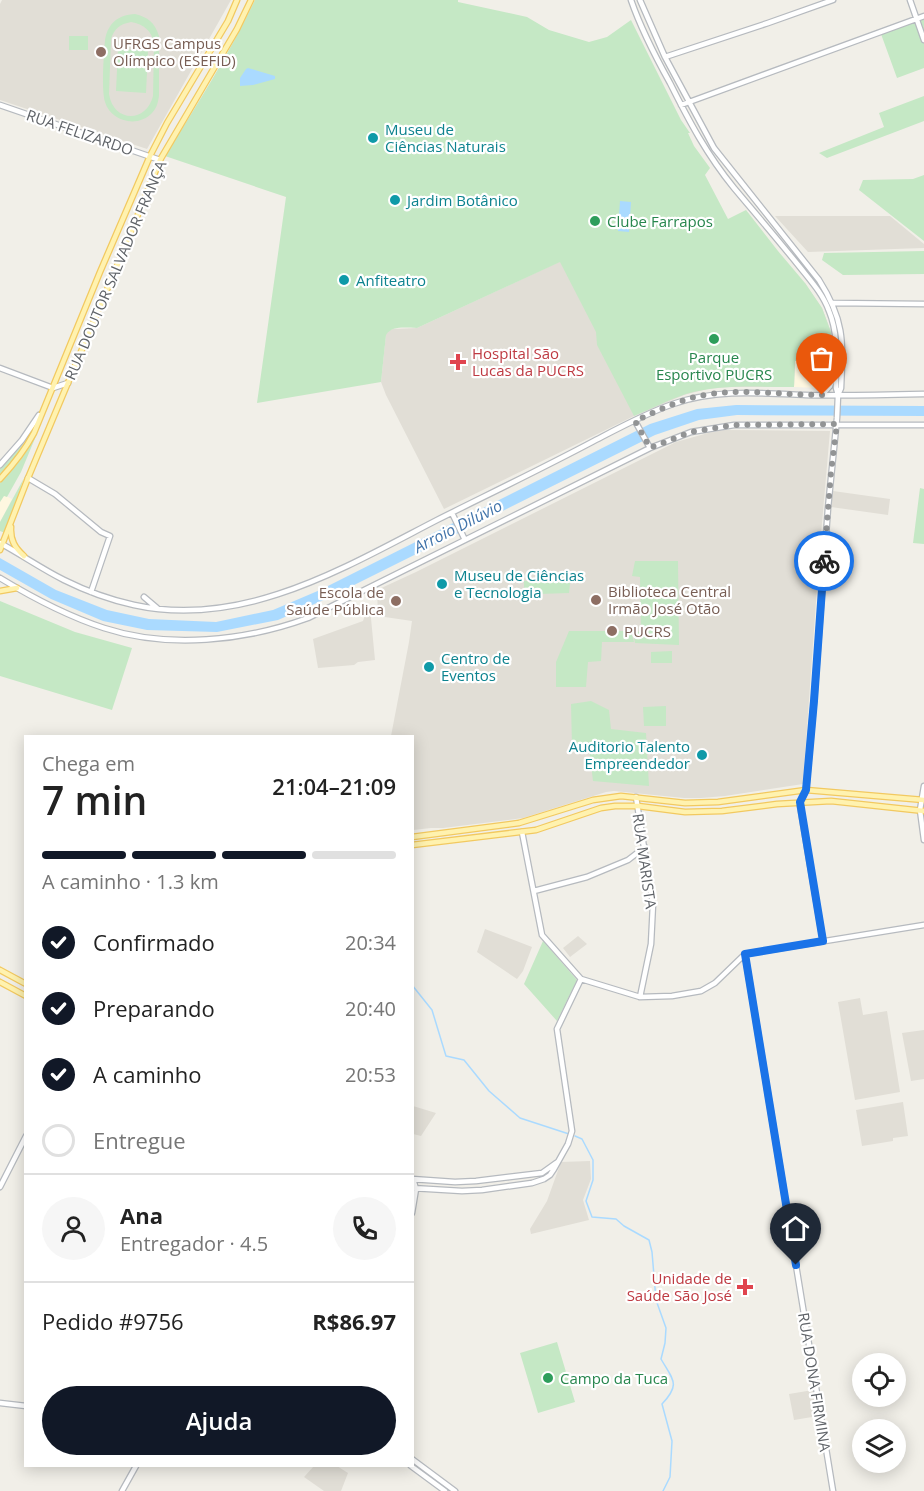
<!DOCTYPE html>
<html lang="pt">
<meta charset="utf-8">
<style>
body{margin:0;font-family:"Open Sans",sans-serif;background:#f6f6f6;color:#222;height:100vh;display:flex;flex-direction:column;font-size:22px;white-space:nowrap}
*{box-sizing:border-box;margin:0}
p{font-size:20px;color:#767676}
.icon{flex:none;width:33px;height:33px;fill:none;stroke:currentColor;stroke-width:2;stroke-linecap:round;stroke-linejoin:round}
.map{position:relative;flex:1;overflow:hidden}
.drawer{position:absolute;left:24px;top:735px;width:390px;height:732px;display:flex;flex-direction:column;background:#fff;border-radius:0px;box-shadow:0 3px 15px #0003}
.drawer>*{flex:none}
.fabs{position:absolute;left:852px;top:1353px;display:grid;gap:12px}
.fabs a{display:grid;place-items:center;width:54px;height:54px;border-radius:50%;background:#fff;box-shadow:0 3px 15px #0003;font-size:30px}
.pin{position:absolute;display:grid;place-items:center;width:51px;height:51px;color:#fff;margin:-62px -26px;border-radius:50% 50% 50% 0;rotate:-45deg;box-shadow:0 0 6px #0007}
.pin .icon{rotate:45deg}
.courier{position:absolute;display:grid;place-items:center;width:60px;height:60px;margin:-30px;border:4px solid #1a73e8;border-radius:50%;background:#fff;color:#222;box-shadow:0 2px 8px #0007}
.headline em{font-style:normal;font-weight:600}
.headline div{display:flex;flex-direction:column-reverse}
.headline{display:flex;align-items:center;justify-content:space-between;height:102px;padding:0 18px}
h1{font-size:39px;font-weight:600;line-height:45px}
.bar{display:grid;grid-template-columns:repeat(4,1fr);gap:9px 6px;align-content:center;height:72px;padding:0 18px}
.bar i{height:8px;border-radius:4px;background:#e0e0e0}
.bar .active{background:#111827}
.bar p{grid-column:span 4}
.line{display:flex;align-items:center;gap:15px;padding:0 18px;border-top:2px solid #e0e0e0}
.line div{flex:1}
.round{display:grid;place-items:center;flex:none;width:63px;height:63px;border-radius:32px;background:#f6f6f6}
ol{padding:0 18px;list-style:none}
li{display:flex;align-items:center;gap:18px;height:66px}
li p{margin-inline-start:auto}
li .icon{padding:6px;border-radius:50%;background:#111827;color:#fff;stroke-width:4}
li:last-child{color:#767676}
li i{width:33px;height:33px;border:3px solid #e0e0e0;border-radius:50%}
.cta{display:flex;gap:12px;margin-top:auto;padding:12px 18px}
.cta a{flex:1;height:69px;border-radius:36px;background:#111827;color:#fff;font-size:24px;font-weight:600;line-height:69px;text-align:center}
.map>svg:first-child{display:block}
</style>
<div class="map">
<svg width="924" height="1491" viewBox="0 0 924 1491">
<rect width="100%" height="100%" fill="#f1efe8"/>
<path fill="#fef7e0" d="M795 361 831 362 830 380 827 384 820 388 794 387Z
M4 495 12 499 0 522V502Z"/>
<path fill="#e1ded6" d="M2 0H231L147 149 0 100V4Z
M775 216H890L924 244V248L808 252Z
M561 261 805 283 822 308 831 332V362L795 361 794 387H729L707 389 684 395 634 416 444 509 386 395 381 382 386 334 388 331 393 329 417 328Z
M725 430 830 431 820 546 803 784 725 796 701 798H684L614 791 606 792 523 818 443 828H431L413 830 412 736H391L409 642 412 621 378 616 377 590 416 572 676 442 708 433Z
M833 491 890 499 888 515 831 507Z
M368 607 370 608 375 660 358 662 354 665 318 668 313 639 363 621Z
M485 929 532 947 523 971 517 979 477 952Z
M578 936 587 944 570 957 563 948Z
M860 998 863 1015 887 1011 900 1092 855 1100 838 1002Z
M924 1030V1079L911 1081 902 1033Z
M903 1102 908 1136 893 1138V1141L862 1146 856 1110Z
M413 1106 436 1113 421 1136 413 1134Z
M590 1161 591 1179 583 1200 589 1220 531 1234 530 1229 547 1201 561 1162Z
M813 1390 818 1416 794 1420 789 1394Z
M314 1466H337L348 1473 341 1491H324L304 1477Z"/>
<path fill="#c5e8c5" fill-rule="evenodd" d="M255 0H458V2L527 17 549 30 589 42 607 37 631 20 681 120 690 133H688L694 146 710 168 705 175 728 219 746 210 778 251 805 283 822 308 831 332V362L795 361 794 387C758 387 721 384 686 394 668 400 651 409 634 416L597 345 596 332 560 262 417 328C407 328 392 325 386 335L381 382 257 403 286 197 165 156C197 105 229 54 255 0Z
M135 14C148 17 155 23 159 36V96C158 102 157 108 152 113 138 128 111 122 105 102 101 89 104 55 105 40 108 23 118 15 135 14ZM131 22C144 24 152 31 154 44L153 96C146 124 113 122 109 94L111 39C114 29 120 24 131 22Z
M924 19V68L897 78 881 34Z
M69 36H88V50H69Z
M118 49 148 51 146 93 116 91Z
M924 96V121L827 158 819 153 884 127 879 113Z
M924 175V241L859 190 863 180 913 179Z
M924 251V274L843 275 822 260 824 253Z
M31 429C23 446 14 461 0 474V465Z
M36 436 21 472 7 497 4 496 0 502V483C15 468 26 454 36 436Z
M24 478 5 533 0 531V522Z
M920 488 924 489V544L913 543Z
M635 561H678L679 645 635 643 633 633 641 631 640 577 632 576Z
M571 574 569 593 539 594 524 592V581L555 579Z
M0 601 75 632 132 648 112 710 0 676Z
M569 631H631L634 642H602L601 661 588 662 586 687H556V662Z
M672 651V663H651V652Z
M591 701 609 710 611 729 646 733 649 786 593 781 589 748 572 747 571 704Z
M666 706V726H644L643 707Z
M543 941 577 980 557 1021 524 984Z
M557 1342 575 1402 538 1413 520 1353Z"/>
<path fill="#aadaff" d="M248 68 275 76V79L253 85 240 86V78L246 69Z
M620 201 631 202 629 232 618 231Z
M736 405 924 406V416L737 415 699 420 655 435 328 598 278 620 217 632 147 630 103 621 51 599 0 570V558L56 590 107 610 149 619 216 622 273 610 320 590 650 424 697 409Z"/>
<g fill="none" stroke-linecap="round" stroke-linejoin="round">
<path stroke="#aadaff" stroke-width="1.5" d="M412 985 432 1010 446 1056 464 1060 489 1091 520 1118 569 1134
M575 1136 582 1139 593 1160V1180L586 1201 592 1217 616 1219 624 1226 649 1240 652 1252 656 1300 666 1328 665 1343 661 1359C673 1380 681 1384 662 1404L672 1441 670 1477 663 1491"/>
<defs>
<path id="secondary" d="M631 0C641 29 655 56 670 83 689 121 707 155 734 188 756 214 778 240 799 266 810 280 823 294 829 311 839 335 836 363 836 388L838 395 837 418 828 508 814 701 806 790 800 802V806L823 941
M640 0 665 57 714 148 819 280C845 321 843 342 841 388L838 395
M910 0 924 40
M665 57 768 23 833 0
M0 105 160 160
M681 105 924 16
M833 303 924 304
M0 368 53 388 68 383
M822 395 830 386 834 374
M635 421 650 448
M0 465 22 440 39 415
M28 478 55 494 101 532 110 536 91 592
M452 513 465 540
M0 543C22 555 42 569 64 580 86 591 111 600 134 605 243 629 344 568 437 520 489 494 541 469 592 442 617 429 646 413 673 404 716 389 760 393 805 395 845 396 884 395 924 394
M0 578C33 598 67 616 104 628 168 649 245 641 308 618L650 448 691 432 734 425H924
M144 597 157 608
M924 786 920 810 924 840
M636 797 653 904 651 944 640 997
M522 832 542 935 581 979 640 997 672 996 701 991 715 983 745 954 924 925
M534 891 587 877 628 860 645 847
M745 954 833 1491
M412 1179 455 1182 476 1181 542 1173 556 1163
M0 1187 26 1136
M412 1188 462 1191 482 1190 532 1183 544 1179 550 1175 554 1169 568 1144 572 1131 557 1029 581 979
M412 1213 416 1189 413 1179
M0 1403 26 1406
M412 1459 455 1491
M411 1466 445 1491
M122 1491 136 1466"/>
<path id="primary" d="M0 479C14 464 25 450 34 433L100 272 150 156 167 123 228 21 237 0
M11 527C10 540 15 548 24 556
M0 550 28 478 122 254 160 160 237 29 251 0
M0 591 17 588
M412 837 519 823 593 800 621 796 685 803 718 802 806 790 924 800
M412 845 536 830 601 808 615 806H638L685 812 722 811 777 804 831 801 924 811
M0 970 26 984
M0 982 26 996"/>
</defs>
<use href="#secondary" stroke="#b6babf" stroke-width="7"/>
<use href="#primary" stroke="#f2c960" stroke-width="7"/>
<use href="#secondary" stroke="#fff" stroke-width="4.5"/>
<use href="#primary" stroke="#fff2af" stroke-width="4.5"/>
</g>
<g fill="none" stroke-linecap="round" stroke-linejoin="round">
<path stroke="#929495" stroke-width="6" stroke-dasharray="0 10.8" d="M822 395C785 395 747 389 710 394 683 398 659 410 635 421L650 448 691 432 734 425 837 424 831 472 824 561"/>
<path stroke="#1a73e8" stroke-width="8" d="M796 1265 745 954 823 941 800 802 806 790 814 701 824 561"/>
</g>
<g fill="#8d6e63" stroke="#fff" stroke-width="2">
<circle cx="101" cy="52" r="6"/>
<circle cx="596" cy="600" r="6"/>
<circle cx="396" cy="601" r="6"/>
<circle cx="612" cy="631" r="6"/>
</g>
<g fill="#0f9aa8" stroke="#fff" stroke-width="2">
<circle cx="373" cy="138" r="6"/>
<circle cx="395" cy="200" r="6"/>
<circle cx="344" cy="280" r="6"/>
<circle cx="442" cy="584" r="6"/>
<circle cx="429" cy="667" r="6"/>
<circle cx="702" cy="755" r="6"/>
</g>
<g fill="#2e9e5b" stroke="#fff" stroke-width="2">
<circle cx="595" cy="221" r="6"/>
<circle cx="714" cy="339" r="6"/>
<circle cx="548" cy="1378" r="6"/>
</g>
<g fill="#e0444e" stroke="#fff" stroke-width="2">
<path d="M455 353h6v6h6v6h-6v6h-6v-6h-6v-6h6z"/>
<path d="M742 1278h6v6h6v6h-6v6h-6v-6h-6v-6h6z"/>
</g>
<g text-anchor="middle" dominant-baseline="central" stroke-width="4.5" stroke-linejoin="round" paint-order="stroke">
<g font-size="15" fill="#785e54" stroke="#fff" text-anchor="start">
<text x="113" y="43">UFRGS Campus<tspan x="113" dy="17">Olímpico (ESEFID)</tspan></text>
<text x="608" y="591">Biblioteca Central<tspan x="608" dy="17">Irmão José Otão</tspan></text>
<text x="384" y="592" text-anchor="end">Escola de<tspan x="384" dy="17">Saúde Pública</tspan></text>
<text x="624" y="631">PUCRS</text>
</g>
<g font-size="15" fill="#0d838f" stroke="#fff" text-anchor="start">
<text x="385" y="129">Museu de<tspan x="385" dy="17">Ciências Naturais</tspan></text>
<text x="407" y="200">Jardim Botânico</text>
<text x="356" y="280">Anfiteatro</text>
<text x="454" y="575">Museu de Ciências<tspan x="454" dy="17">e Tecnologia</tspan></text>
<text x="441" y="658">Centro de<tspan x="441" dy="17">Eventos</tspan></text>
<text x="690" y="746" text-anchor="end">Auditorio Talento<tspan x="690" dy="17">Empreendedor</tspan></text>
</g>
<g font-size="15" fill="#5f6368" stroke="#fff">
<text transform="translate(80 132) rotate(19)">RUA FELIZARDO</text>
<text transform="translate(115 270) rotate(-67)">RUA DOUTOR SALVADOR FRANÇA</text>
<text transform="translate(645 861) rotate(82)">RUA MARISTA</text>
<text transform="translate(815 1382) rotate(81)">RUA DONA FIRMINA</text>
</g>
<g font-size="15" fill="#27864d" stroke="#fff" text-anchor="start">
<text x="607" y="221">Clube Farrapos</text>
<text x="714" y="357" text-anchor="middle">Parque<tspan x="714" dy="17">Esportivo PUCRS</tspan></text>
<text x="560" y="1378">Campo da Tuca</text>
</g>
<g font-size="15" fill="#be3a42" stroke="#fff" text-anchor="start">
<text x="472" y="353">Hospital São<tspan x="472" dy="17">Lucas da PUCRS</tspan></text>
<text x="732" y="1278" text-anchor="end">Unidade de<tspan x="732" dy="17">Saúde São José</tspan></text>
</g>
<g font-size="16" font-style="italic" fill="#4174aa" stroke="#fff">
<text transform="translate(458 526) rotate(-27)">Arroio Dilúvio</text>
</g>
</g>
</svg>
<div class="fabs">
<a><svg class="icon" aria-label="locate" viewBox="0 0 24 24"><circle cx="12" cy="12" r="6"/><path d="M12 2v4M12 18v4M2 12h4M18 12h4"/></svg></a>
<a><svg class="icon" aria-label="layers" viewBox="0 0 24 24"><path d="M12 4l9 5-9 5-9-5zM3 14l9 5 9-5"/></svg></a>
</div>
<div class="pin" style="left:822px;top:395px;background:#ea580c"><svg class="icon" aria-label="bag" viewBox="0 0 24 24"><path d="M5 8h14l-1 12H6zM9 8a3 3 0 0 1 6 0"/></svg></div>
<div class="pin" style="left:796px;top:1265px;background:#1f2937"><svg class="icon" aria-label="home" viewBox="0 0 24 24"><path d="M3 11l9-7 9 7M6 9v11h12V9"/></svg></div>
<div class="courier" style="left:824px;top:561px"><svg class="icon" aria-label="bike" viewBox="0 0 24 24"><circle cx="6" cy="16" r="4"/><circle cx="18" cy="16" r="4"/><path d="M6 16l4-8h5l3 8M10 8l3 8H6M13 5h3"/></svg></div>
<section class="drawer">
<div class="headline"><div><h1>7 min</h1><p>Chega em</p></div><em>21:04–21:09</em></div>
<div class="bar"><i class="active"></i><i class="active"></i><i class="active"></i><i></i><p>A caminho · 1.3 km</p></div>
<ol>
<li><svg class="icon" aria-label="check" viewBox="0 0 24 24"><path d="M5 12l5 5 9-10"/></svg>Confirmado<p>20:34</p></li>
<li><svg class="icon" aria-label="check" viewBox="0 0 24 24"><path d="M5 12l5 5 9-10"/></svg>Preparando<p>20:40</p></li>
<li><svg class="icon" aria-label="check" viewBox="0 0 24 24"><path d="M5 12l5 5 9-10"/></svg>A caminho<p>20:53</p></li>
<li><i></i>Entregue</li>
</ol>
<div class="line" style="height:108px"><a class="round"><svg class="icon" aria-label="person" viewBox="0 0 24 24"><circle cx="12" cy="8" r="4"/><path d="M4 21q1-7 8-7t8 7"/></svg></a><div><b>Ana</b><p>Entregador · 4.5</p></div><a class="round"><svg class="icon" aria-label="phone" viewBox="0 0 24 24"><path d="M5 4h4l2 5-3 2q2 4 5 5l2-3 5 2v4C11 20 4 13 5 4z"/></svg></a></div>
<div class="line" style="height:78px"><div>Pedido #9756</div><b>R$86.97</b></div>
<div class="cta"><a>Ajuda</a></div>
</section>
</div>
